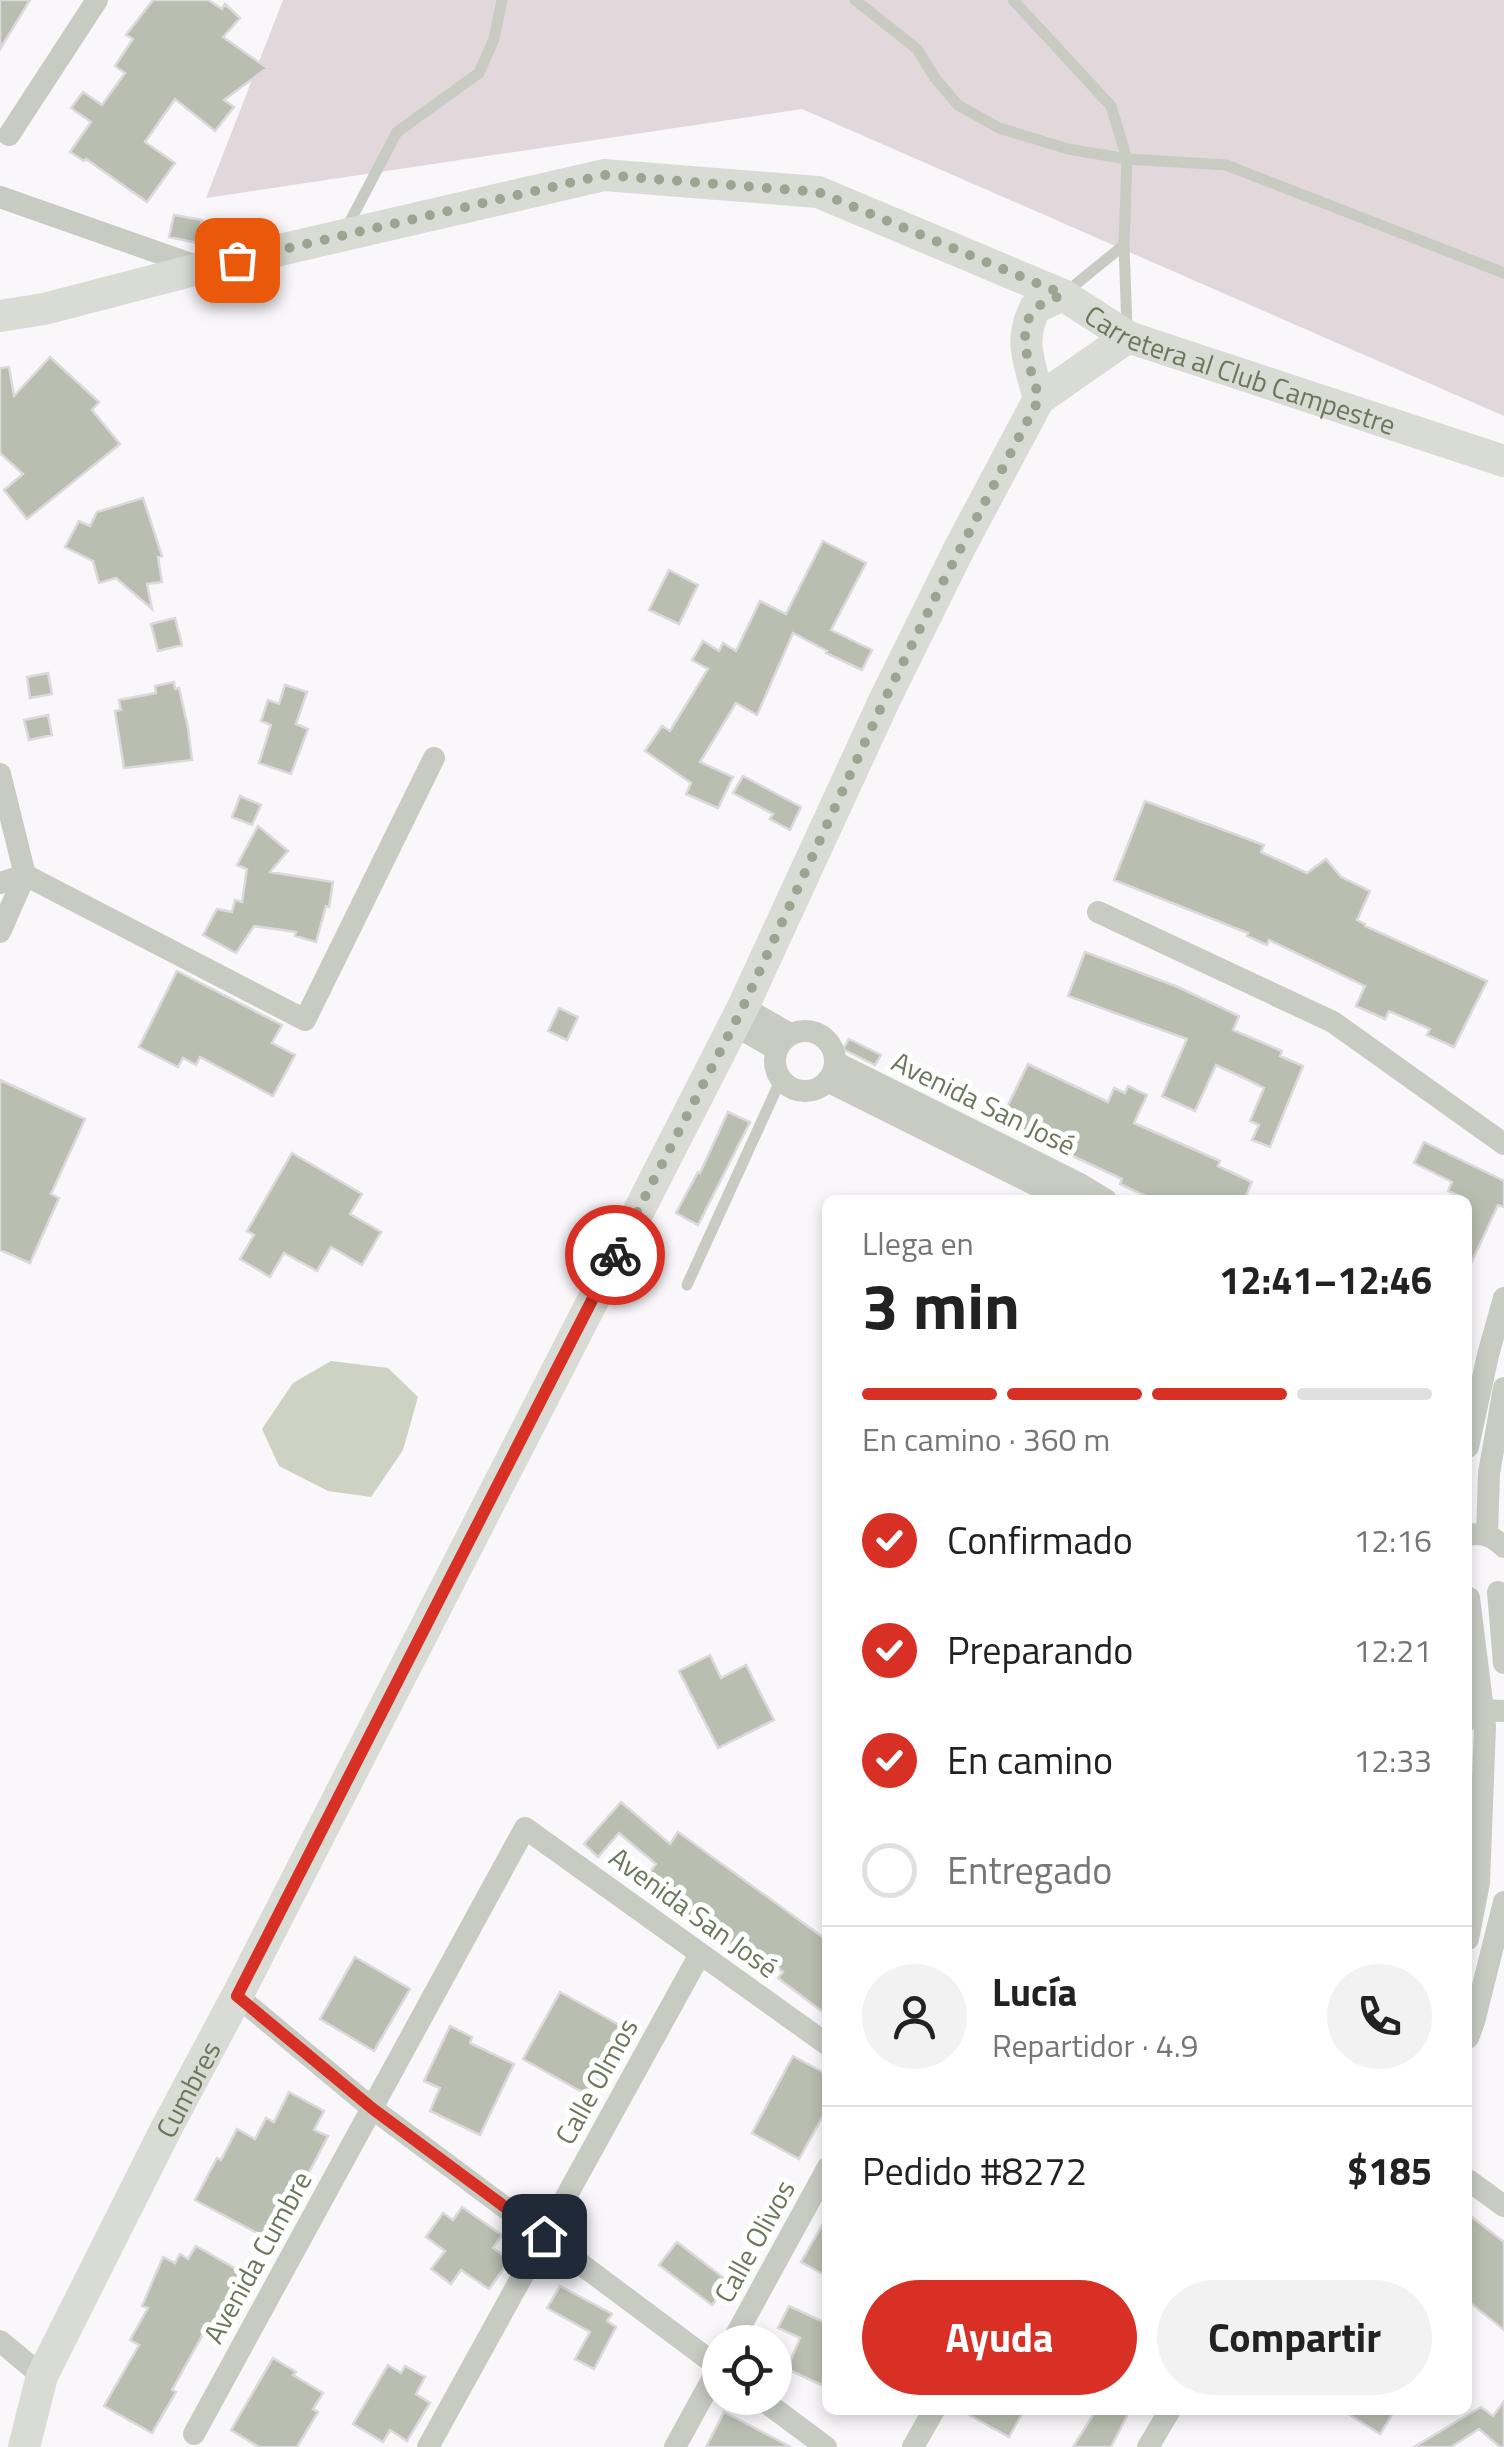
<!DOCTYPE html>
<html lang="es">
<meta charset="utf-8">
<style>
body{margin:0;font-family:"Titillium Web",sans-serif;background:#f2f2f2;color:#222;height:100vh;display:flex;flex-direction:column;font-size:38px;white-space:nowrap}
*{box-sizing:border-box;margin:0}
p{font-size:32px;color:#767676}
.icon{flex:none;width:55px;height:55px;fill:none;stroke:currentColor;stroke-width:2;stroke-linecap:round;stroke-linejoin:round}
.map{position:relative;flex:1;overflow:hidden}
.panel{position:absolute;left:822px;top:1195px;width:650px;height:1220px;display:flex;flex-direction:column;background:#fff;border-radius:15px;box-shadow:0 5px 15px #0003}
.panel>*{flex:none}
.fabs{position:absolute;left:702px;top:2325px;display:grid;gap:20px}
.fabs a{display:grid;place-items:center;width:90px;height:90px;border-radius:50%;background:#fff;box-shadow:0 5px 15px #0003;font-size:50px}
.pin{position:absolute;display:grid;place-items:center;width:85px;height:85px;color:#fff;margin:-42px;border-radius:20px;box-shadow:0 5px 15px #0006}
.courier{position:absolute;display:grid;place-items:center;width:100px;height:100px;margin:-50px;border:8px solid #d93025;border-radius:50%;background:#fff;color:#222;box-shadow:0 2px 12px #0007}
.headline em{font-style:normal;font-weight:700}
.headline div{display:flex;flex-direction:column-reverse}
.headline{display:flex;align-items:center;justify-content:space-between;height:170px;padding:0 40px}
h1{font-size:65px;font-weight:700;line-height:75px}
.bar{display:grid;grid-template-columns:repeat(4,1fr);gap:15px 10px;align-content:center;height:120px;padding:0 40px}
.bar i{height:12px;border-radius:8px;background:#e0e0e0}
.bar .current{background:#d93025}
.bar p{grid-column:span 4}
.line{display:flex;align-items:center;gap:25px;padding:0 40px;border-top:2px solid #e0e0e0}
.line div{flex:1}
.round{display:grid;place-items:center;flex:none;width:105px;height:105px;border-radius:52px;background:#f2f2f2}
ol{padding:0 40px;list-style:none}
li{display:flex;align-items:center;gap:30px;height:110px}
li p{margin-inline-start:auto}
li .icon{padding:10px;border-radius:50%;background:#d93025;color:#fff;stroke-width:4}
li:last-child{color:#767676}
li i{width:55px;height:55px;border:5px solid #e0e0e0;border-radius:50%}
.button{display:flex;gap:20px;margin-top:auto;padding:20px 40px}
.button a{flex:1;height:115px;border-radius:60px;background:#d93025;color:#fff;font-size:40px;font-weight:700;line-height:115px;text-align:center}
.button a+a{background:#f2f2f2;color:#222}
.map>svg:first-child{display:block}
</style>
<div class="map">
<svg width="1504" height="2447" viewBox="0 0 1504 2447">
<rect width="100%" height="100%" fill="#f9f7f9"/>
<path fill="#e2d8db" d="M283 0H1504V416L802 109 206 198Z"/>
<path fill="#ced2c3" d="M331 1361 388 1368 418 1397 403 1450 371 1497 328 1491 279 1466 262 1429 293 1383Z"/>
<path fill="#b9beb0" stroke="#dbd9db" stroke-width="2.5" d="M0 0H30L0 49Z
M153 0H208L222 9 225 4 240 18 223 37 267 68 224 100 234 107 215 131 175 99 145 142 175 163 147 202 86 159 84 161 70 152 91 122 71 108 83 92 102 105 125 73 115 66 133 39 126 35Z
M174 215 202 220 197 243 169 237Z
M50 357 99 402 92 410 120 444 27 519 4 490 23 474 0 453V368L9 367 14 396Z
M143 498 162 556 158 557 162 582 147 584 152 609 116 578 99 583 93 561 65 547 79 521 90 526 97 512Z
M823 541 866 563 831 630 872 650 862 670 826 653 827 651 793 633 757 715 736 703 700 762 733 777 718 808 686 794 691 783 645 751 662 726 670 731 708 669 692 660 703 641 719 651 723 643 736 651 760 601 786 614Z
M669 570 698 585 679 624 649 610Z
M175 618 182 645 158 651 151 624Z
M48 673 52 694 30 698 27 677Z
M174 682 175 689 179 688 188 728 192 760 124 768 115 711 121 710 119 700 156 693 155 686Z
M285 685 307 692 296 724 308 729 291 774 259 763 271 725 261 721 268 700 279 704Z
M48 715 52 735 29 740 24 720Z
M743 776 801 807 790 830 770 819 773 814 733 793Z
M240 796 261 805 252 825 232 817Z
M1145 801 1264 845 1261 852 1307 873 1326 859 1341 877 1370 891 1357 920 1365 924V926L1487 981 1454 1047 1427 1035 1430 1029 1389 1011 1385 1019 1356 1006 1365 986 1269 940 1267 945 1247 936 1248 933 1114 880Z
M258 826 288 851 270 872 333 882 329 907 326 906 316 942 295 936 296 932 254 926 236 953 203 935 217 909 232 912 235 900 242 902 247 869 237 865Z
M1085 952 1178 987 1239 1016 1233 1030 1282 1051 1280 1056 1303 1066 1270 1147 1252 1140 1259 1125 1250 1121 1264 1088 1248 1080 1216 1065 1195 1111 1162 1096 1187 1039 1068 996Z
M177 971 282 1025 272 1043 295 1055 273 1096 200 1057 196 1065 183 1058 178 1067 139 1047Z
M559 1008 578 1017 567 1040 548 1031Z
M849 1039 881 1055 875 1065 843 1049Z
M1028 1064 1108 1102 1114 1088 1125 1093 1128 1086 1147 1095 1134 1123 1220 1161 1218 1166 1252 1182 1244 1200H1154L1120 1184 1122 1179 1000 1122Z
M0 1080 85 1119 51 1194 59 1198 30 1263 0 1250Z
M728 1112 750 1122 698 1225 676 1213 698 1172 700 1173Z
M1424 1142 1504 1181V1207L1498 1205 1468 1270V1200L1448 1191 1452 1182 1414 1163Z
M292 1153 362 1194 350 1214 381 1232 362 1265 331 1247 317 1271 284 1253 270 1277 240 1259 254 1235 247 1231Z
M710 1655 721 1678 746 1665 774 1720 718 1748 679 1671Z
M621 1802 670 1844 678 1832 828 1941V2016L778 1978 783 1972 740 1939 735 1947 642 1884 656 1864 619 1833 598 1857 584 1844Z
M355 1957 410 1989 374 2051 320 2019Z
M560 1992 630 2031 593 2098 523 2059Z
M450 2026 472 2037 470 2043 514 2064 480 2135 430 2111 440 2088 424 2081Z
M793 2056 828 2075V2107L799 2159 752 2133Z
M289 2092 324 2111 314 2130 328 2136 295 2199 298 2201 276 2243 195 2200 217 2158 221 2160 237 2129 255 2139 266 2118 274 2122Z
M462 2207 502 2235 493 2248 510 2260 489 2289 461 2270 451 2284 431 2269 445 2251 426 2237 443 2213 453 2220Z
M1468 2214 1504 2242V2330L1468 2301Z
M828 2215V2277L801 2262Z
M677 2242 729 2282 712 2305 659 2265Z
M196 2246 250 2277 242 2290 248 2293 226 2331 216 2326 211 2337 203 2334 172 2390 176 2392 152 2433 104 2406 139 2345 130 2340 148 2308 142 2306 163 2257 175 2263 180 2254 188 2259Z
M560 2286 612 2314 607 2321 616 2327 594 2369 575 2359 590 2332 547 2308Z
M789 2306 828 2324V2388L787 2369 800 2338 778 2328Z
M273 2358 296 2372 293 2375 323 2393 313 2409 318 2412 297 2447H259L231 2430Z
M388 2365 401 2373 405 2366 425 2377 416 2394 430 2403 407 2441 390 2430 383 2442 353 2424Z
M1504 2401V2447H1500L1479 2429 1451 2447H1414L1481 2407 1493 2416Z
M960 2410H1024L1009 2437Z
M1096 2410H1130L1111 2447H1073Z
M1342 2410H1395L1380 2434Z
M724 2412 791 2447H706Z"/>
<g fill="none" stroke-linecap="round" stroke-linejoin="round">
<path stroke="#c7cbc2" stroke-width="11" d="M855 0 917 49 935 78 958 105 999 128 1068 149 1127 159 1226 165 1504 273
M1013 0 1111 106 1127 159 1124 245 1127 328
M347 227 397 132 479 73 494 39 502 0
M1065 293 1124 245
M687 1285 781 1079"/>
<path stroke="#c7cbc2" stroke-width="22" d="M9 135 97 0
M0 197 202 268
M0 774 25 875 0 932
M0 883 25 875 305 1020 434 758
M1098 912 1333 1022 1504 1144
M743 1007 790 1034
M734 1025 776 1049
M775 1061a30 30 0 1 1 60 0a30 30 0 1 1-60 0Z
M835 1062 1078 1183 1106 1200
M827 1081 1066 1200
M1468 1447 1488 1355 1504 1298
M1468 1535C1483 1532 1493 1536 1504 1547
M1487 1535 1489 1473 1504 1388
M1498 1592 1504 1663
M1468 1720 1482 1710 1504 1711
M1468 1939 1479 1883 1485 1726 1469 1598
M237 1996 373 2109 720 2368
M1468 2038 1474 2022 1504 1902
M1468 2180 1504 2206
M0 2341 42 2376
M732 2342 828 2167
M760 2398 826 2447
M194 2434 525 1828 828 2045
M428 2447 700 1954
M675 2447 720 2365
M913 2447 934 2410
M1148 2447 1170 2410"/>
<g stroke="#d9dcd4" stroke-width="32">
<path id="s1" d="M0 316 44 309 202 268 604 175 818 192 1063 295 1128 337 1504 461"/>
<path d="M1039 399C1030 363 1018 343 1035 308L1063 295"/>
<path id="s2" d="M24 2447 42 2376 166 2129 237 1996 743 1007 884 701 959 549 1039 399 1128 337"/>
</g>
</g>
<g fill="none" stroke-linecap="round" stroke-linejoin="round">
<path stroke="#9da492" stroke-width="10" stroke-dasharray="0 18" d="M237 260 604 175 818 192 1063 294C1054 299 1040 303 1034 310 1014 334 1033 373 1039 399L944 580 884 701 743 1007 615 1255"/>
<path stroke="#d93025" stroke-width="12" d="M544 2236 373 2109 237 1996 615 1255"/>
</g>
<g text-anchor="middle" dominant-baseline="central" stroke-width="10" stroke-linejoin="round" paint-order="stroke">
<g font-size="28" fill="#6c775a" stroke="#fff">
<text stroke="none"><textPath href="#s1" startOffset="1295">Carretera al Club Campestre</textPath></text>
<text transform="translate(984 1103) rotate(26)">Avenida San José</text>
<text transform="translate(694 1912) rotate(36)">Avenida San José</text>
<text transform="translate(596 2081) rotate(-61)">Calle Olmos</text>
<text stroke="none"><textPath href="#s2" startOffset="395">Cumbres</textPath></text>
<text transform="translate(754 2241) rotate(-61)">Calle Olivos</text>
<text transform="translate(257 2257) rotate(-61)">Avenida Cumbre</text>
</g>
</g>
</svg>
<div class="fabs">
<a><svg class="icon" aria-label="locate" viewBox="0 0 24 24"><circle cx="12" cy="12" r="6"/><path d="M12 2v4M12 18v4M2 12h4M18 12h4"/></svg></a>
</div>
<div class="pin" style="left:237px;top:260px;background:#ea580c"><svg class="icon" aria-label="bag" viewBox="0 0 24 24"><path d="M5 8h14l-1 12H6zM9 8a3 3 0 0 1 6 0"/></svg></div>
<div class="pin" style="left:544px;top:2236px;background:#1f2937"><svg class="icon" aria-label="home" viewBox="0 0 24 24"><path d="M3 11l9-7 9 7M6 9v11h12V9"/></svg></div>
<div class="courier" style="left:615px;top:1255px"><svg class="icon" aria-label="bike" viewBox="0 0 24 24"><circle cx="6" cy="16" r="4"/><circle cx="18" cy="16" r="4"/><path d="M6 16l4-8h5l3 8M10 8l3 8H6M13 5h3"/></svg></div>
<section class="panel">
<div class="headline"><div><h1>3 min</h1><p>Llega en</p></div><em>12:41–12:46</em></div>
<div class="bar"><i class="current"></i><i class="current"></i><i class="current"></i><i></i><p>En camino · 360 m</p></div>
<ol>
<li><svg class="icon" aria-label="check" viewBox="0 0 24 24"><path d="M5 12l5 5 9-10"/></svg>Confirmado<p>12:16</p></li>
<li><svg class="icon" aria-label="check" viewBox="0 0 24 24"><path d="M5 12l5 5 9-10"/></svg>Preparando<p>12:21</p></li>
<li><svg class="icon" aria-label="check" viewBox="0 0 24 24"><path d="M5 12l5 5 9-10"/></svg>En camino<p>12:33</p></li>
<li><i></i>Entregado</li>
</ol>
<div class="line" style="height:180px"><a class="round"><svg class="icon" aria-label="person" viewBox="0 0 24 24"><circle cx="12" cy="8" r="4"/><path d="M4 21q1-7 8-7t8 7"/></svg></a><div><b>Lucía</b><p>Repartidor · 4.9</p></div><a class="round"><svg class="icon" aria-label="phone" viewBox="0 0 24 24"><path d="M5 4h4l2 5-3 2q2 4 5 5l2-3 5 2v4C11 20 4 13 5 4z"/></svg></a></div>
<div class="line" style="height:130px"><div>Pedido #8272</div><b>$185</b></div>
<div class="button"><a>Ayuda</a><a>Compartir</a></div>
</section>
</div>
